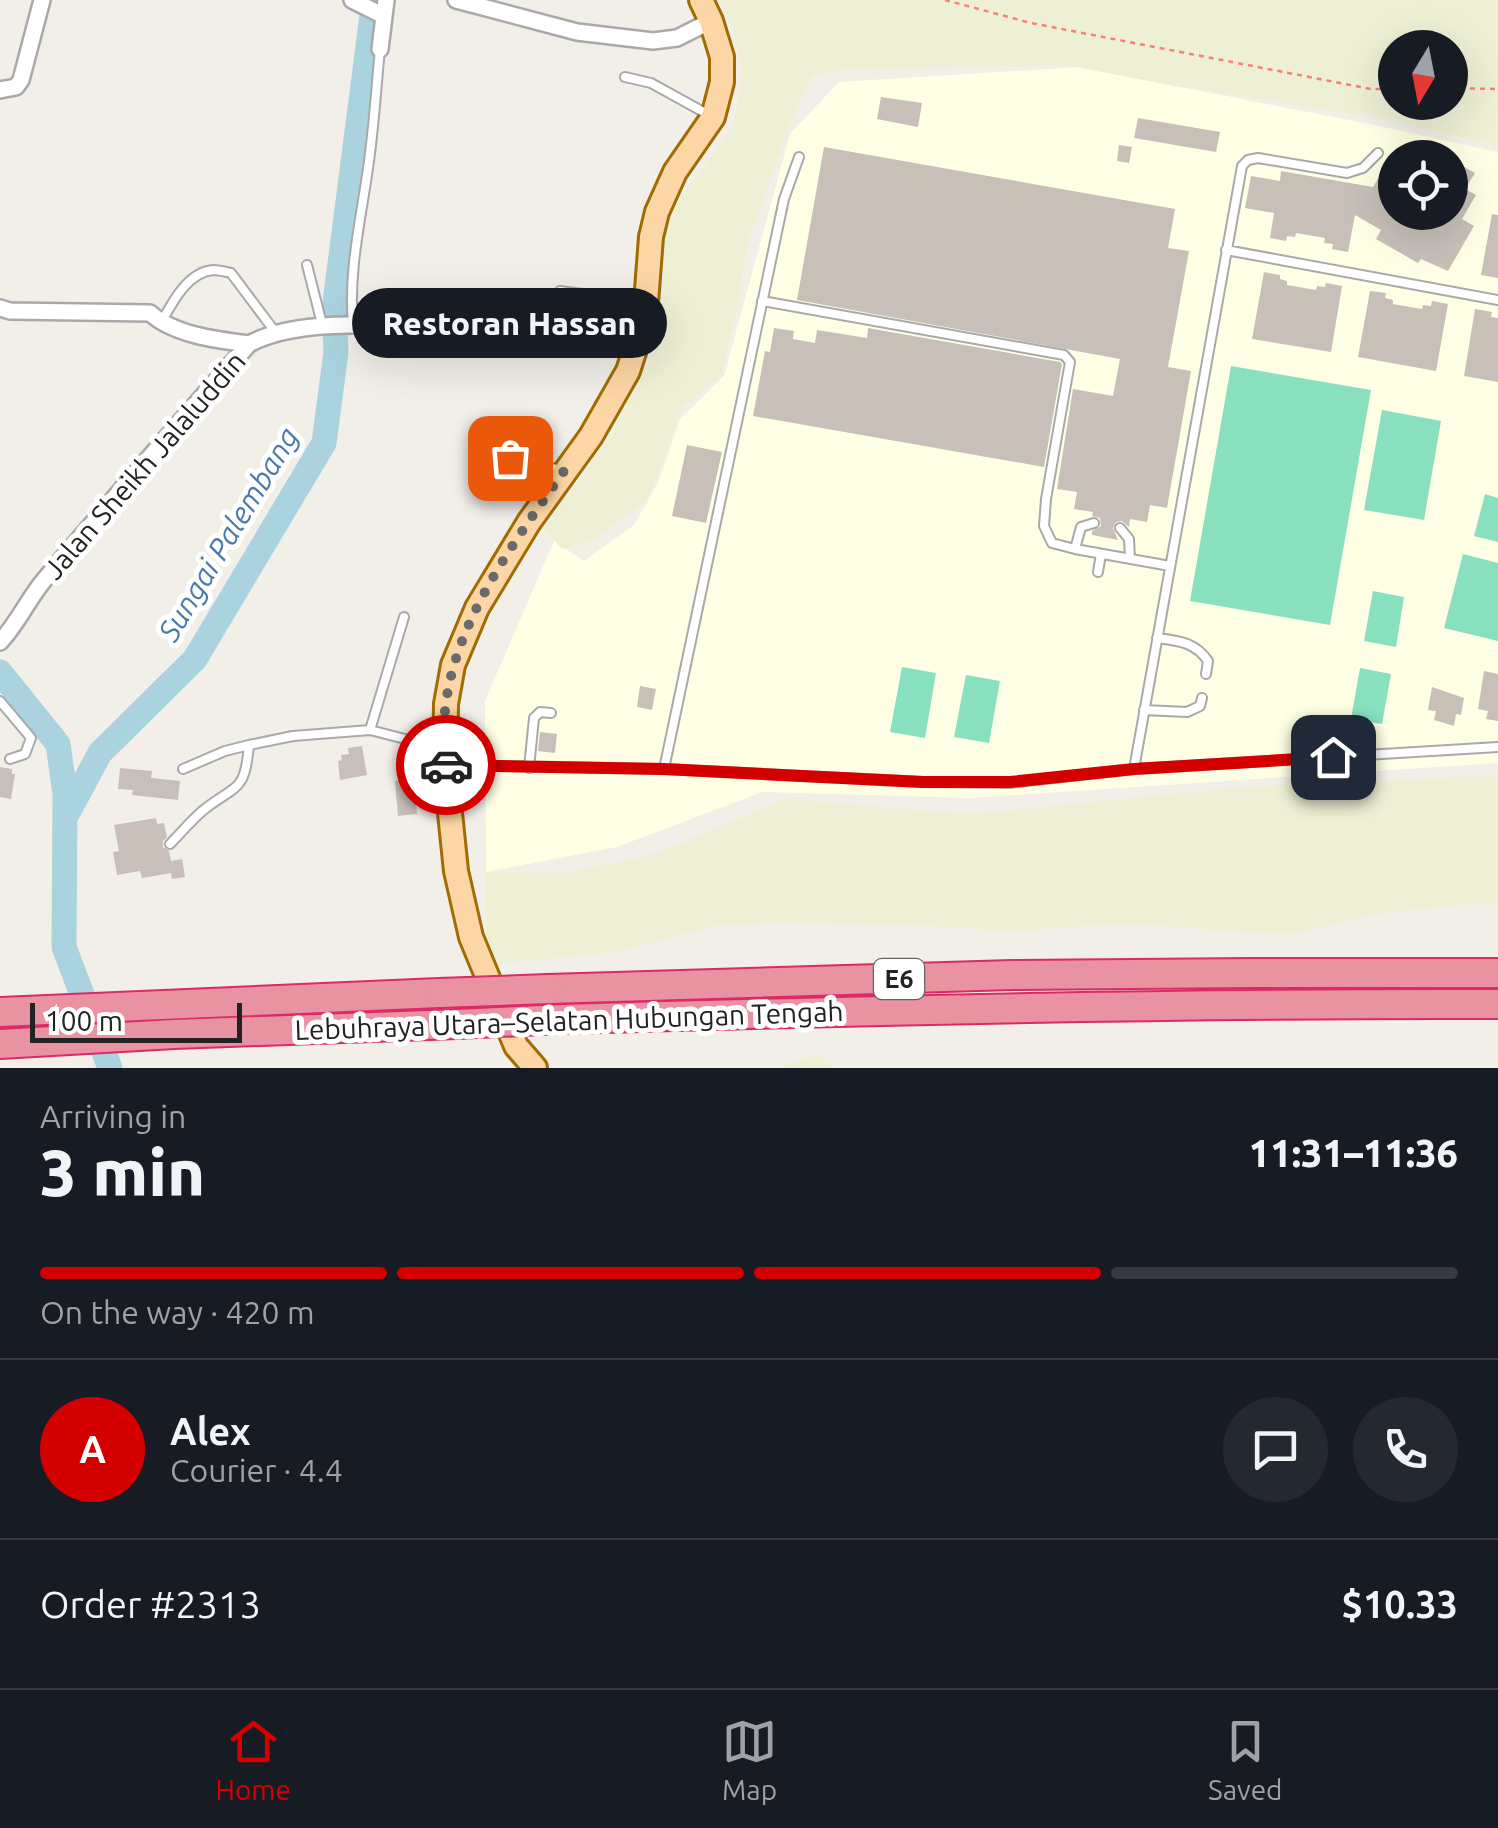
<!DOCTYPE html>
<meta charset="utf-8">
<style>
body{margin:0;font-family:Ubuntu,sans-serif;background:#242831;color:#f1f3f6;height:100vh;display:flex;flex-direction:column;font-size:38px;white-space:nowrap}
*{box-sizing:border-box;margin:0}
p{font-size:32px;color:#9ea1a6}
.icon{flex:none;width:55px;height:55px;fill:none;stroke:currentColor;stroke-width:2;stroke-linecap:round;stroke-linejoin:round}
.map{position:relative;height:1068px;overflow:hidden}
.panel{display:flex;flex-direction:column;background:#171b24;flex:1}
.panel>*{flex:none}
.needle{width:65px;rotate:190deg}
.controls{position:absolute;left:1378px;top:30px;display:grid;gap:20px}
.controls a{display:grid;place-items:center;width:90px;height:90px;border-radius:50%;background:#171b24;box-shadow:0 10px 40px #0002;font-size:50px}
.scale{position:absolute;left:30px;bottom:25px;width:212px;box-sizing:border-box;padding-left:10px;border:5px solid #222;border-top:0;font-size:28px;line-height:35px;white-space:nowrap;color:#222;-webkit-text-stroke:8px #fff;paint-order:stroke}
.pin{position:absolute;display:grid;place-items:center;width:85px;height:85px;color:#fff;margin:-42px;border-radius:20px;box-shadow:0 5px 15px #0006}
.courier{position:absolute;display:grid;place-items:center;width:100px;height:100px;margin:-50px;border:8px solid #d40000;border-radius:50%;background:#fff;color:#222;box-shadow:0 2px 12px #0007}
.bubble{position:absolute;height:70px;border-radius:35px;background:#171b24;box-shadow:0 10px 40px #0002;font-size:32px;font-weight:800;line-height:70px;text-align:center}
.summary em{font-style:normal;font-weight:800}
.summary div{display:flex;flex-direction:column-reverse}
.summary{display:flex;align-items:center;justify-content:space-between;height:170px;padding:0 40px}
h1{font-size:65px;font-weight:800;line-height:75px}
.bar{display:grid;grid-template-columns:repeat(4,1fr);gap:15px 10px;align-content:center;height:120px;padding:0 40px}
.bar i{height:12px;border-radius:8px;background:#363941}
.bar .current{background:#d40000}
.bar p{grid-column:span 4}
.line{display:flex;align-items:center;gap:25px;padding:0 40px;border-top:2px solid #363941}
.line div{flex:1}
.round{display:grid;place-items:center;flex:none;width:105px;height:105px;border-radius:52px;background:#242831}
.dock{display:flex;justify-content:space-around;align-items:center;height:140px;border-top:2px solid #363941;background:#171b24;font-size:28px;color:#9ea1a6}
.dock a{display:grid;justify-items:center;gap:5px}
.dock .current{color:#d40000}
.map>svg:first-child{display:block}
</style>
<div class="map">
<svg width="1498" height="1068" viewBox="0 0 1498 1068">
<rect width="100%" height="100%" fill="#f2efe9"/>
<path fill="#ffffe5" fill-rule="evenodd" d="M1080 67 1374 125 1498 152V763L969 798 762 792 617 847 486 872 485 701 554 541 584 561 634 525 658 483 680 419 724 376 790 134 839 82ZM1395 158H1450V212H1395Z"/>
<path fill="#eef0d5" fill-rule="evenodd" d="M719 0H1498V146L1378 118 1174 86 1066 65 847 70 812 75 791 123 748 242 738 304 721 375 682 408 657 477 646 501 592 541 562 549 543 529 611 435 653 354 663 299 664 239 675 206 734 125 742 69 732 29ZM1395 48H1450V102H1395Z
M1498 775V905L1478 903 1376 914 1290 935 1129 924 1011 931 946 927 785 922 714 926 622 951 499 964 486 937V872H570L657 853 785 799 972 814 1242 787Z
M816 1054 834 1068H780Z"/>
<path fill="#88e0be" d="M1231 366 1371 390 1330 625 1190 601Z
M1382 410 1441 421 1424 520 1364 510Z
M1485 494 1498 498V542L1474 536Z
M1463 554 1498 563V641L1444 628Z
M1373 591 1404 597 1396 647 1364 641Z
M902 667 936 673 925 738 890 732Z
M1360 668 1391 674 1382 724 1351 719Z
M966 675 1000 681 989 743 954 737Z"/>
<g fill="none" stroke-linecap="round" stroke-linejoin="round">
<path stroke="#aad3df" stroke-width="25" d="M0 672 58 744 65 794 64 947 110 1068
M65 818 100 753 195 659 324 443 336 352 334 310 374 0"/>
</g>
<path fill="#c7bfb8" d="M881 97 922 103 918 127 877 119Z
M1138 118 1220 132 1216 152 1134 138Z
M1119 145 1132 147 1129 163 1117 161Z
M1404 145 1426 158H1396Z
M824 147 1175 209 1168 248 1189 251 1168 367 1191 371 1167 508 1150 505 1147 522 1130 519 1129 527 1122 521 1116 522 1113 528 1118 540 1092 535V531L1101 526 1100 518 1092 516 1093 512 1074 509 1077 492 1057 489 1073 389 1113 396 1120 359 797 300Z
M1450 159 1475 173 1465 189 1476 195 1462 219 1474 226 1448 271 1421 259 1418 263 1376 239 1381 230 1355 215 1348 252 1332 249 1333 244 1324 243 1325 238 1296 233 1295 237 1287 236 1286 241 1270 238 1274 213 1245 208 1251 176 1280 181 1281 171 1373 187 1382 172 1387 174 1395 160V212H1450Z
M1492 214 1498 215V278L1481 275Z
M1264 272 1280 275V279L1287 281V285L1316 290 1317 286 1325 287 1326 283 1342 286 1331 352 1252 339Z
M1370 291 1386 293 1385 298 1393 300V304L1422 309 1423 305 1431 306 1432 301 1448 304 1436 371 1358 357Z
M1475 309 1492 312 1491 317 1498 318V382L1464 376Z
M774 328 794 331 793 339 815 343 817 330 867 338 868 328 1060 362 1062 364 1044 467 753 416 765 351 770 352Z
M687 445 722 452 706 523 672 516Z
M1484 671 1498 674V721L1486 719 1488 711 1478 709Z
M640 686 656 689 652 710 637 707Z
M1432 687 1464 698 1461 715 1456 714 1454 726 1434 720 1436 711 1428 710Z
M540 732 557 734 555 753 538 751Z
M362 746 367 775 340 780 338 761 342 760 341 755 349 754 348 748Z
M0 767 12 769V774H15L11 799 0 797Z
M120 768 152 771 151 778 180 781 178 800 132 795 133 790 118 789Z
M414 779 417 814 398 816 395 781Z
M156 818 157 824 164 823 167 837 163 841V847L169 851 171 861 182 859 185 877 172 879 171 873 142 878 140 871 117 875 113 852 119 851 114 825Z"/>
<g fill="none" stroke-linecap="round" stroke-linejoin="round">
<defs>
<path id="lane" d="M625 77 651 83 709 115
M1226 250 1498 300
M307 265 323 328
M560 291 641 302
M762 301 1064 355 1070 362 1046 499 1044 526 1052 543 1075 549 1170 566
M161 323C172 303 188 271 214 270 220 270 225 272 231 273L276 333
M353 325C348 272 361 219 368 168 374 128 376 89 380 49
M510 458 560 470
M1120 528 1129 539 1130 559
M1075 549 1081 527 1094 523
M1098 572 1101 554
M1157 638C1179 641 1195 642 1208 661L1206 674
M0 701 31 738 25 754 10 759
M1144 710 1187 712 1200 706 1202 698
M370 730 404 617
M449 765 664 769 923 782 1009 783 1134 769 1498 747
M529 768 534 718 540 712 551 713
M183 769 225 751 249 745
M664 769 784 199 799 157
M1134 769 1242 166 1248 160 1258 158 1347 173 1363 168 1378 153
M170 844C182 832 193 818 206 808 238 784 245 791 249 745L293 736 370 730 440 748"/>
<path id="street" d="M352 0 384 16
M456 0 577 32 653 41 677 38 711 21
M380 49 386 0
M0 90 16 87 21 80 42 0
M0 308 10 311 150 313C174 335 217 340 249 344
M0 642C18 623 28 599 45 579 112 500 180 422 249 344 312 310 435 331 507 336 535 337 564 334 592 336 607 337 623 341 637 343"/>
<path id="primary" d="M535 1068 516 1046 471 937 456 871 445 765 446 704 453 665 477 608 529 522 591 436 628 371 637 343 646 303 651 237 657 212 675 172 713 117 722 82V57L711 21 701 0"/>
<path id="highway" d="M548 989 1012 975 1251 973H1498
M0 1012 439 993
M564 1019C875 1010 1186 1003 1498 1004
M0 1044 174 1034 457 1024"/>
</defs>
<use href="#lane" stroke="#a9a9a9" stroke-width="12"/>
<use href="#street" stroke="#a9a9a9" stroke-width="20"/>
<use href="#primary" stroke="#a06b00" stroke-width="28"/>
<use href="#highway" stroke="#dc2a67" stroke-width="32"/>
<path stroke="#fa8072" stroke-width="2.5" stroke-dasharray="5 5" stroke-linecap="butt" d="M945 0 1031 23 1371 89H1395
M1450 88 1498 89"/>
<use href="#lane" stroke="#fff" stroke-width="8"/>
<use href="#street" stroke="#fff" stroke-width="15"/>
<use href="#primary" stroke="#fcd6a4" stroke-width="22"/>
<use href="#highway" stroke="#e892a2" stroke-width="28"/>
<defs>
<path id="highway-bridge" d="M439 993 548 989
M457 1024 564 1019"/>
</defs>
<use href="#highway-bridge" stroke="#dc2a67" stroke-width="32" stroke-linecap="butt"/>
<use href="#highway-bridge" stroke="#e892a2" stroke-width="28"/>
</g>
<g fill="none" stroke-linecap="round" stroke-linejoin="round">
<path stroke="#6b6a68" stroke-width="10" stroke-dasharray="0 18" d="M446 765C444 755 444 740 444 728 446 632 511 547 564 471L539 463 510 458"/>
<path stroke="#d40000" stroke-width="12" d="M446 765 664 769 923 782H1010L1134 769 1333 757"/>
</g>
<g text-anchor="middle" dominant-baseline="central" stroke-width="10" stroke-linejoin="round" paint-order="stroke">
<rect fill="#fff" stroke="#646464" stroke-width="2.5" x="874" y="959" width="50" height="40" rx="8"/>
<g font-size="25" font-weight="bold" fill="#222">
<text x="899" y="979">E6</text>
</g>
<g font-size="28" fill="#222" stroke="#fff">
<text transform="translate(144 465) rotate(-49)">Jalan Sheikh Jalaluddin</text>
<text transform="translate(569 1020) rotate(-2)">Lebuhraya Utara–Selatan Hubungan Tengah</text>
</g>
<g font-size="30" font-style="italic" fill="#4a7aab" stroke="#fff">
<text transform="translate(228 534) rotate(-59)">Sungai Palembang</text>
</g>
</g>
</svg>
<div class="controls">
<a><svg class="needle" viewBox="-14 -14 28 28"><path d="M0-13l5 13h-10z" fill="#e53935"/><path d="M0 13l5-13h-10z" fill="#9ea1a6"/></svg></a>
<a><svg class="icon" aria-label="locate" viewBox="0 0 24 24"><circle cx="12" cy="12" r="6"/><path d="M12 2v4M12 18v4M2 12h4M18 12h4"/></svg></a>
</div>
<div class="scale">100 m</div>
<div class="pin" style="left:510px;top:458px;background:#ea580c"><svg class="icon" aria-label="bag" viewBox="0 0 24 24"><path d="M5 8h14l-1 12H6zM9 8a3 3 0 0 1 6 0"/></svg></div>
<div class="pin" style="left:1333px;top:757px;background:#1f2937"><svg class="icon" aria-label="home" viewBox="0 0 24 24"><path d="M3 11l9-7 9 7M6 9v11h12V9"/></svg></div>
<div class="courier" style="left:446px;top:765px"><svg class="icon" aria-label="car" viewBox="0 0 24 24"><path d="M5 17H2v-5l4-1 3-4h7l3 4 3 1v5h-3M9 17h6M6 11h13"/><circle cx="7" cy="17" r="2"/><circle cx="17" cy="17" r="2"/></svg></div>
<div class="bubble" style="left:352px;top:288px;width:315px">Restoran Hassan</div>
</div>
<section class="panel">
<div class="summary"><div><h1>3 min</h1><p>Arriving in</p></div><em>11:31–11:36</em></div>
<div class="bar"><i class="current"></i><i class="current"></i><i class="current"></i><i></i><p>On the way · 420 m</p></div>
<div class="line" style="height:180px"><b class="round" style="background:#d40000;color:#fff">A</b><div><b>Alex</b><p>Courier · 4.4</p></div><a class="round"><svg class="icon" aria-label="chat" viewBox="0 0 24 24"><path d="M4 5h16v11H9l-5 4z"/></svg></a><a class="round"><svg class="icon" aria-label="phone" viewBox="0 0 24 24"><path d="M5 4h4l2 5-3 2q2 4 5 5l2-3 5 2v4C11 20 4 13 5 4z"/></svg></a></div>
<div class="line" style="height:130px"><div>Order #2313</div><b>$10.33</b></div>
</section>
<nav class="dock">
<a class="current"><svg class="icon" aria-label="home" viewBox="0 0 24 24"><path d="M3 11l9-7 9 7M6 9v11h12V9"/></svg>Home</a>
<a><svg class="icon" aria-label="map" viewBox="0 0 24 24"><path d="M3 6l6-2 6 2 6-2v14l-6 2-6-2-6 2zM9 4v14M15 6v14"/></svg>Map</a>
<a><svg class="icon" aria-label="saved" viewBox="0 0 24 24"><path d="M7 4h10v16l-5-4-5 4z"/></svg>Saved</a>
</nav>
